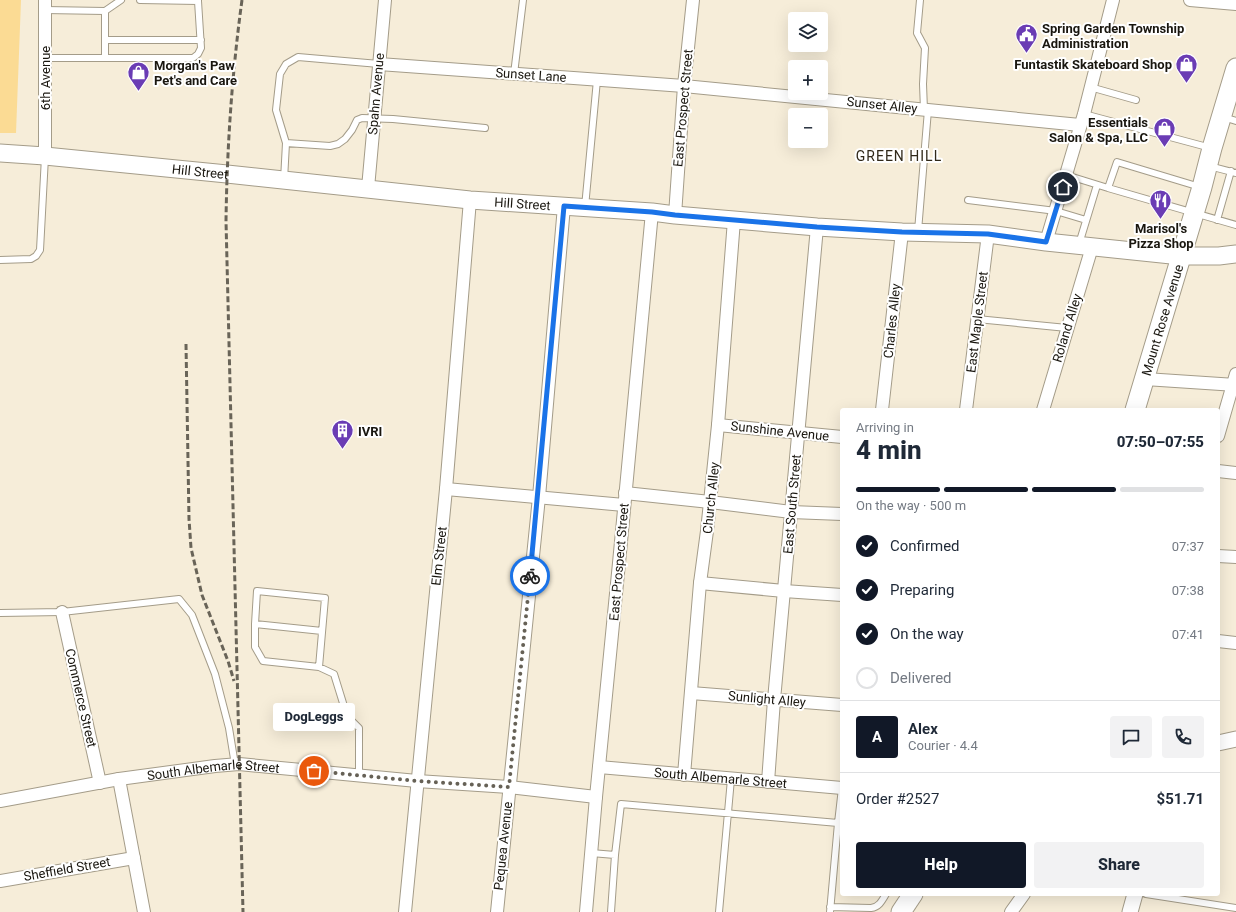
<!DOCTYPE html>
<meta charset="utf-8">
<style>
body{margin:0;font-family:Roboto,sans-serif;background:#f2f2f3;color:#1f2937;height:100vh;display:flex;flex-direction:column;font-size:15px;white-space:nowrap}
*{box-sizing:border-box;margin:0}
p{font-size:13px;color:#747a83}
.icon{flex:none;width:22px;height:22px;fill:none;stroke:currentColor;stroke-width:2;stroke-linecap:round;stroke-linejoin:round}
.map{position:relative;flex:1;overflow:hidden}
.details{position:absolute;left:840px;top:408px;width:380px;height:488px;display:flex;flex-direction:column;background:#fff;border-radius:4px;box-shadow:0 4px 16px #0002}
.details>*{flex:none}
.tools{position:absolute;left:788px;top:12px;display:grid;gap:8px}
.tools a{display:grid;place-items:center;width:40px;height:40px;border-radius:4px;background:#fff;box-shadow:0 4px 16px #0002;font-size:20px}
.pin{position:absolute;display:grid;place-items:center;width:34px;height:34px;color:#fff;margin:-17px;border:2px solid #fff;border-radius:50%;box-shadow:0 1px 4px #0007}
.courier{position:absolute;display:grid;place-items:center;width:40px;height:40px;margin:-20px;border:3px solid #1a73e8;border-radius:50%;background:#fff;color:#222;box-shadow:0 1px 5px #0007}
.bubble{position:absolute;height:28px;border-radius:4px;background:#fff;box-shadow:0 4px 16px #0002;font-size:13px;font-weight:800;line-height:28px;text-align:center}
.head em{font-style:normal;font-weight:800}
.head div{display:flex;flex-direction:column-reverse}
.head{display:flex;align-items:center;justify-content:space-between;height:68px;padding:0 16px}
h1{font-size:26px;font-weight:800;line-height:30px}
.bar{display:grid;grid-template-columns:repeat(4,1fr);gap:6px 4px;align-content:center;height:48px;padding:0 16px}
.bar i{height:5px;border-radius:3px;background:#e0e1e3}
.bar .on{background:#111827}
.bar p{grid-column:span 4}
.line{display:flex;align-items:center;gap:10px;padding:0 16px;border-top:1px solid #e0e1e3}
.line div{flex:1}
.round{display:grid;place-items:center;flex:none;width:42px;height:42px;border-radius:4px;background:#f2f2f3}
ol{padding:0 16px;list-style:none}
li{display:flex;align-items:center;gap:12px;height:44px}
li p{margin-inline-start:auto}
li .icon{padding:4px;border-radius:50%;background:#111827;color:#fff;stroke-width:4}
li:last-child{color:#747a83}
li i{width:22px;height:22px;border:2px solid #e0e1e3;border-radius:50%}
.button{display:flex;gap:8px;margin-top:auto;padding:8px 16px}
.button a{flex:1;height:46px;border-radius:4px;background:#111827;color:#fff;font-size:16px;font-weight:800;line-height:46px;text-align:center}
.button a+a{background:#f2f2f3;color:#1f2937}
.map>svg:first-child{display:block}
</style>
<div class="map">
<svg width="1236" height="912" viewBox="0 0 1236 912">
<rect width="100%" height="100%" fill="#f6edd9"/>
<path fill="#fbdb94" d="M0 0H21L16 133H0Z"/>
<g fill="none" stroke-linecap="round" stroke-linejoin="round">
<defs>
<path id="service" d="M140 0 198 1V0
M920 0 917 33 925 48 923 84 924 110
M45 10 105 11V58
M105 11 121 0
M105 40H201
M46 58H193L198 54 201 48 198 1
M514 74 523 0
M1090 87 1136 100
M1084 114 1211 148
M1223 117 1236 121
M286 143 330 146 338 144 345 139 352 130 357 120 362 118 393 119 485 128
M1209 166 1236 173
M1066 175 1108 188 1117 162 1200 187
M284 180 286 143 276 110 280 74 286 64 298 57 379 64
M1108 188 1236 225
M968 200 1056 211 1086 220
M585 207 597 80
M1217 220 1231 171
M918 231 928 110
M1079 244 1097 185
M0 260 31 259 36 256 40 250 45 157
M977 319 1067 328
M0 613 62 612 179 599 192 615 215 674 229 728 235 765
M255 624V647L263 661 319 667 334 674 347 716 359 728V776
M319 667 325 598 257 591 255 624 322 631
M842 788 838 823H842
M591 853 615 855 621 804 838 823 830 912
M1146 894 1236 908
M830 907 871 908C879 907 882 901 886 894
M611 912 615 855
M719 912 731 779"/>
<g id="minor">
<path d="M1190 0 1236 4"/>
<path d="M379 64 684 86 1080 125"/>
<path d="M45 156V0"/>
<path d="M368 188 385 0"/>
<path d="M675 215 684 86 693 0"/>
<path d="M1046 242 1084 114 1113 0"/>
<path d="M1145 379 1236 385"/>
<path d="M882 410 902 232"/>
<path d="M966 410 988 234"/>
<path d="M1043 410 1092 247"/>
<path d="M718 425 842 437"/>
<path d="M1218 436 1236 374"/>
<path d="M1218 471 1236 473"/>
<path d="M446 489 624 505"/>
<path d="M625 493 710 502 791 512 842 514"/>
<path d="M1218 556 1236 557"/>
<path d="M700 583 784 591 842 595"/>
<path d="M62 612 100 783"/>
<path d="M1218 641 1236 643"/>
<path d="M691 693 842 705"/>
<path id="s1" d="M599 767 842 788"/>
<path d="M684 775 700 583 707 531 718 425 734 220"/>
<path d="M119 779 144 912"/>
<path d="M768 782 774 700 817 227"/>
<path id="s2" d="M0 801 119 779 215 766 239 764 417 781 509 787 596 797"/>
<path d="M0 881 134 858"/>
<path d="M405 912 446 489 470 200"/>
<path d="M497 912 539 497 564 206"/>
<path d="M586 912 596 797 619 563 652 212"/>
<path d="M1011 912 1024 894"/>
</g>
<path id="tertiary" d="M1218 743 1236 739
M1130 912 1135 894"/>
<g id="secondary">
<path id="s3" d="M0 153 45 156 227 174 470 200 652 212 675 215 817 227 902 232 988 234 1046 242 1181 256H1219L1236 254"/>
</g>
<g id="primary">
<path id="s4" d="M1135 410 1202 187 1212 148 1236 68"/>
<path d="M901 912 913 894"/>
</g>
</defs>
<use href="#service" stroke="#a49c89" stroke-width="8"/>
<use href="#minor" stroke="#a49c89" stroke-width="14"/>
<use href="#tertiary" stroke="#a49c89" stroke-width="17"/>
<use href="#secondary" stroke="#a49c89" stroke-width="19"/>
<use href="#primary" stroke="#a49c89" stroke-width="21"/>
<use href="#service" stroke="#fff" stroke-width="6"/>
<use href="#minor" stroke="#fff" stroke-width="12"/>
<use href="#tertiary" stroke="#fff" stroke-width="15"/>
<use href="#secondary" stroke="#fff" stroke-width="17"/>
<use href="#primary" stroke="#fff" stroke-width="19"/>
<path stroke="#696458" stroke-width="3" stroke-dasharray="6 3" stroke-linecap="butt" d="M242 0C232 73 227 147 226 221L243 912
M186 344 189 519 191 548 202 595 228 661 234 681"/>
</g>
<g fill="none" stroke-linecap="round" stroke-linejoin="round">
<path stroke="#666156" stroke-width="4" stroke-dasharray="0 7.2" d="M314 771 417 781 509 787 530 576"/>
<path stroke="#1a73e8" stroke-width="5" d="M530 576 564 206 652 212 675 215 817 227 902 232 988 234 1046 242 1063 187"/>
</g>
<defs>
<symbol id="civic-pin" viewBox="-11 -11 22 30"><path d="M0 17L-7.5 6A9.5 9.5 0 1 1 7.5 6Z" fill="#6a3cb4" stroke="#fff"/><path d="M-.6-6.5H3V-4.5H.6V-3L4-1V1h2V6H-6V1h2V-1L-.6-3ZM-1.2 2.5V6h2.4V2.5Z" fill="#fff"/></symbol>
<symbol id="shop-pin" viewBox="-11 -11 22 30"><path d="M0 17L-7.5 6A9.5 9.5 0 1 1 7.5 6Z" fill="#6a3cb4" stroke="#fff"/><path d="M-5-2.5h2.3a2.7 3.5 0 0 1 5.4 0H5L5.5 6h-11ZM-1.5-2.5h3a1.5 2.3 0 0 0-3 0Z" fill="#fff"/></symbol>
<symbol id="restaurant-pin" viewBox="-11 -11 22 30"><path d="M0 17L-7.5 6A9.5 9.5 0 1 1 7.5 6Z" fill="#6a3cb4" stroke="#fff"/><path d="M-5-6h1v4h1v-4h1v4h1v-4h1v5L-1.5 .5V6h-2V.5L-5-1ZM5-6V6H3V1.5H1.5Q1.5-4 5-6Z" fill="#fff"/></symbol>
<symbol id="building-pin" viewBox="-11 -11 22 30"><path d="M0 17L-7.5 6A9.5 9.5 0 1 1 7.5 6Z" fill="#6a3cb4" stroke="#fff"/><path d="M-4-6H4V6H1V3H-1V6H-4ZM-2.5-4.3h1.7v1.8h-1.7ZM.8-4.3h1.7v1.8H.8ZM-2.5-1h1.7V.8h-1.7ZM.8-1h1.7V.8H.8Z" fill="#fff"/></symbol>
</defs>
<g fill-rule="evenodd">
<use href="#civic-pin" x="1014" y="22" width="25" height="34"/>
<use href="#shop-pin" x="1174" y="52" width="25" height="34"/>
<use href="#shop-pin" x="126" y="60" width="25" height="34"/>
<use href="#shop-pin" x="1152" y="116" width="25" height="34"/>
<use href="#restaurant-pin" x="1148" y="188" width="25" height="34"/>
<use href="#building-pin" x="330" y="418" width="25" height="34"/>
</g>
<g text-anchor="middle" dominant-baseline="central" stroke-width="4" stroke-linejoin="round" paint-order="stroke">
<g font-size="13" font-weight="bold" fill="#19160f" stroke="#fff" text-anchor="start">
<text x="1042" y="28">Spring Garden Township<tspan x="1042" dy="15">Administration</tspan></text>
<text x="1172" y="64" text-anchor="end">Funtastik Skateboard Shop</text>
<text x="154" y="65">Morgan's Paw<tspan x="154" dy="15">Pet's and Care</tspan></text>
<text x="1148" y="122" text-anchor="end">Essentials<tspan x="1148" dy="15">Salon &amp; Spa, LLC</tspan></text>
<text x="1161" y="228" text-anchor="middle">Marisol's<tspan x="1161" dy="15">Pizza Shop</tspan></text>
<text x="358" y="431">IVRI</text>
</g>
<g font-size="13" fill="#19160f" stroke="#fff">
<text transform="translate(531 75) rotate(4)">Sunset Lane</text>
<text transform="translate(45 78) rotate(-90)">6th Avenue</text>
<text transform="translate(376 94) rotate(-85)">Spahn Avenue</text>
<text transform="translate(882 105) rotate(6)">Sunset Alley</text>
<text transform="translate(683 108) rotate(-85)">East Prospect Street</text>
<text stroke="none"><textPath href="#s3" startOffset="201">Hill Street</textPath></text>
<text stroke="none"><textPath href="#s3" startOffset="525">Hill Street</textPath></text>
<text stroke="none"><textPath href="#s4" startOffset="94">Mount Rose Avenue</textPath></text>
<text transform="translate(892 321) rotate(-84)">Charles Alley</text>
<text transform="translate(977 322) rotate(-83)">East Maple Street</text>
<text transform="translate(1067 328) rotate(-73)">Roland Alley</text>
<text transform="translate(780 431) rotate(6)">Sunshine Avenue</text>
<text transform="translate(711 498) rotate(-84)">Church Alley</text>
<text transform="translate(792 504) rotate(-85)">East South Street</text>
<text transform="translate(439 556) rotate(-84)">Elm Street</text>
<text transform="translate(619 562) rotate(-85)">East Prospect Street</text>
<text transform="translate(81 698) rotate(77)">Commerce Street</text>
<text transform="translate(767 699) rotate(5)">Sunlight Alley</text>
<text stroke="none"><textPath href="#s2" startOffset="216">South Albemarle Street</textPath></text>
<text stroke="none"><textPath href="#s1" startOffset="122">South Albemarle Street</textPath></text>
<text transform="translate(503 846) rotate(-84)">Pequea Avenue</text>
<text transform="translate(67 869) rotate(-10)">Sheffield Street</text>
</g>
<g font-size="14" letter-spacing="1" fill="#302819" stroke="#fff">
<text x="899" y="156">GREEN HILL</text>
</g>
</g>
</svg>
<div class="tools">
<a><svg class="icon" aria-label="layers" viewBox="0 0 24 24"><path d="M12 4l9 5-9 5-9-5zM3 14l9 5 9-5"/></svg></a>
<a>+</a>
<a>−</a>
</div>
<div class="pin" style="left:314px;top:771px;background:#ea580c"><svg class="icon" aria-label="bag" viewBox="0 0 24 24"><path d="M5 8h14l-1 12H6zM9 8a3 3 0 0 1 6 0"/></svg></div>
<div class="pin" style="left:1063px;top:187px;background:#1f2937"><svg class="icon" aria-label="home" viewBox="0 0 24 24"><path d="M3 11l9-7 9 7M6 9v11h12V9"/></svg></div>
<div class="courier" style="left:530px;top:576px"><svg class="icon" aria-label="bike" viewBox="0 0 24 24"><circle cx="6" cy="16" r="4"/><circle cx="18" cy="16" r="4"/><path d="M6 16l4-8h5l3 8M10 8l3 8H6M13 5h3"/></svg></div>
<div class="bubble" style="left:273px;top:703px;width:82px">DogLeggs</div>
<section class="details">
<div class="head"><div><h1>4 min</h1><p>Arriving in</p></div><em>07:50–07:55</em></div>
<div class="bar"><i class="on"></i><i class="on"></i><i class="on"></i><i></i><p>On the way · 500 m</p></div>
<ol>
<li><svg class="icon" aria-label="check" viewBox="0 0 24 24"><path d="M5 12l5 5 9-10"/></svg>Confirmed<p>07:37</p></li>
<li><svg class="icon" aria-label="check" viewBox="0 0 24 24"><path d="M5 12l5 5 9-10"/></svg>Preparing<p>07:38</p></li>
<li><svg class="icon" aria-label="check" viewBox="0 0 24 24"><path d="M5 12l5 5 9-10"/></svg>On the way<p>07:41</p></li>
<li><i></i>Delivered</li>
</ol>
<div class="line" style="height:72px"><b class="round" style="background:#111827;color:#fff">A</b><div><b>Alex</b><p>Courier · 4.4</p></div><a class="round"><svg class="icon" aria-label="chat" viewBox="0 0 24 24"><path d="M4 5h16v11H9l-5 4z"/></svg></a><a class="round"><svg class="icon" aria-label="phone" viewBox="0 0 24 24"><path d="M5 4h4l2 5-3 2q2 4 5 5l2-3 5 2v4C11 20 4 13 5 4z"/></svg></a></div>
<div class="line" style="height:52px"><div>Order #2527</div><b>$51.71</b></div>
<div class="button"><a>Help</a><a>Share</a></div>
</section>
</div>
